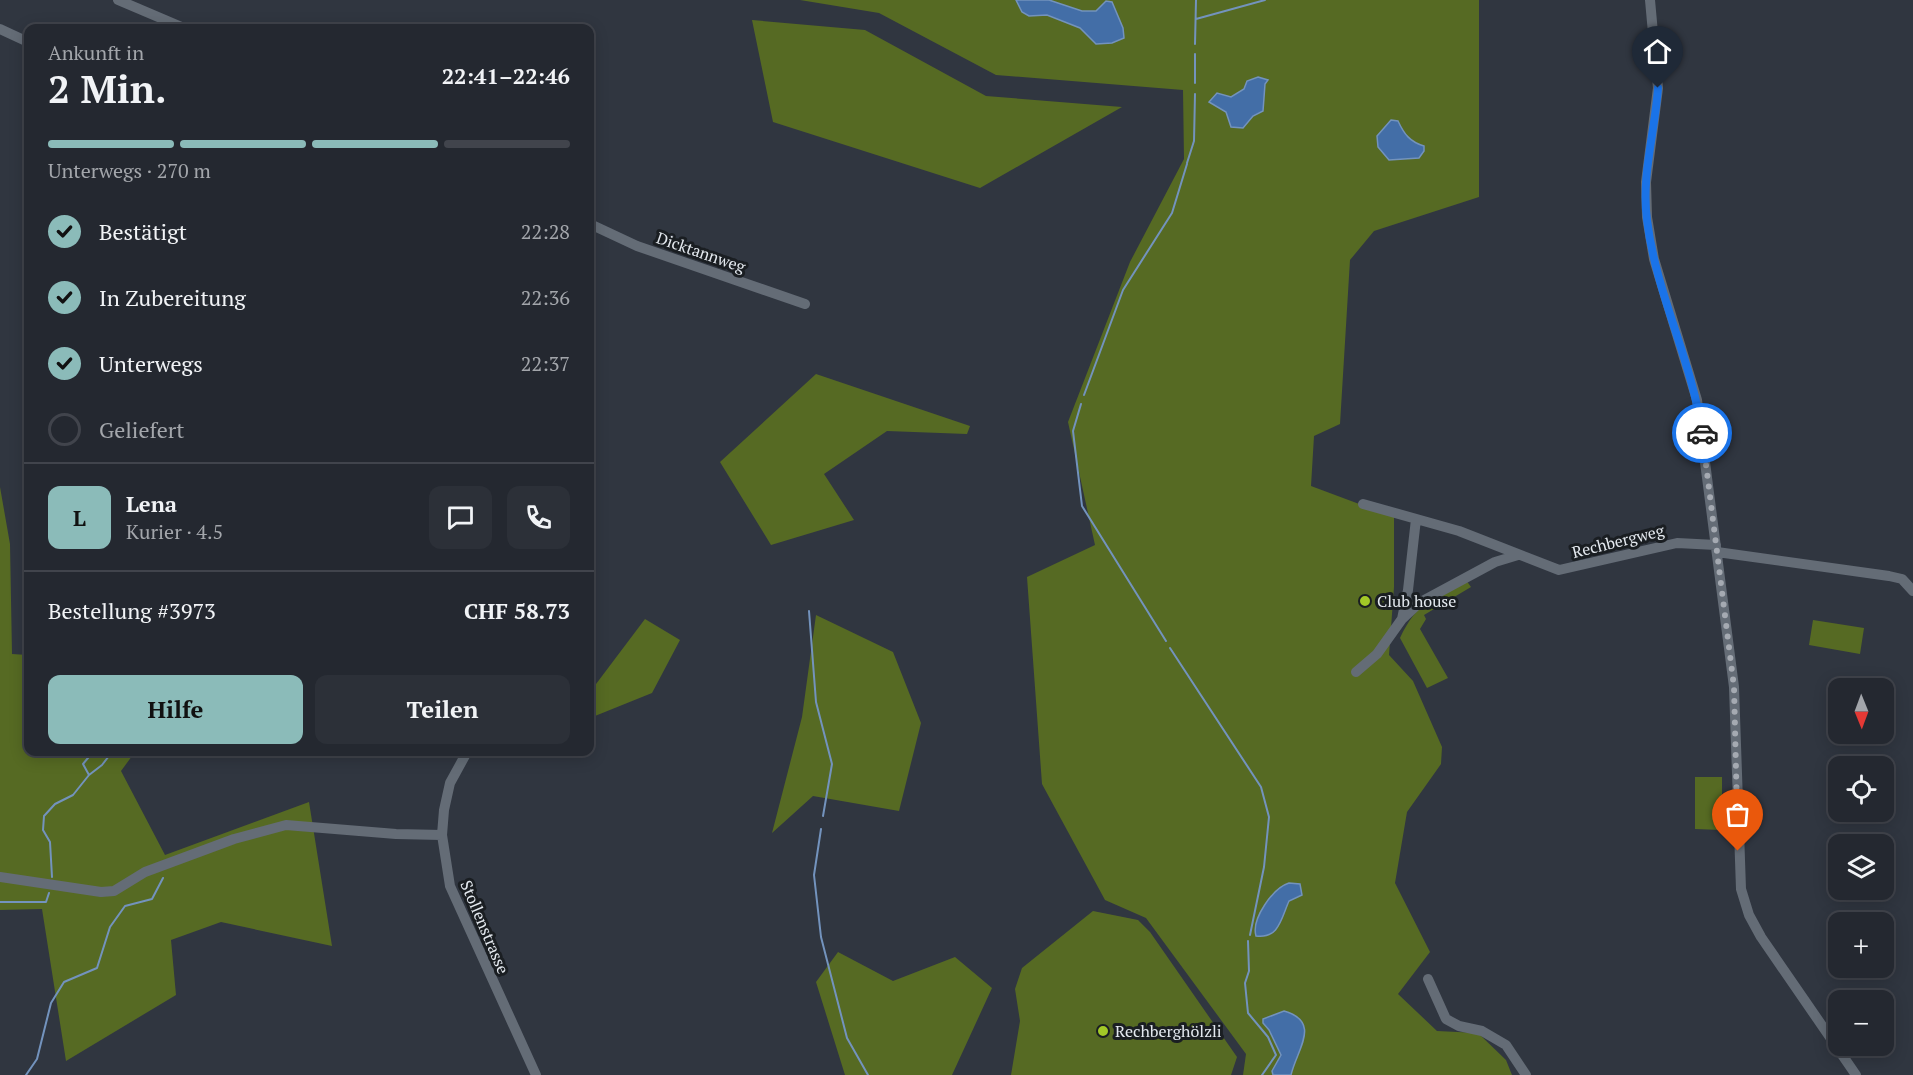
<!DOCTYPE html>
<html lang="de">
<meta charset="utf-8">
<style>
body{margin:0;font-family:"PT Serif",serif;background:#2c3038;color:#f1f3f6;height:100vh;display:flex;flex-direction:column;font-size:22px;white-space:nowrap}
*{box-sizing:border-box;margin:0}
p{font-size:20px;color:#a3a6ab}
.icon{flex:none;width:33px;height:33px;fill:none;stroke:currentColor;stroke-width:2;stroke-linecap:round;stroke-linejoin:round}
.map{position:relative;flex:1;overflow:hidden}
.panel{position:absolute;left:24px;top:24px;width:570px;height:732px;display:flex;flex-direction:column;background:#242830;border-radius:12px;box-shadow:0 3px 15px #0003,0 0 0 2px #41444c}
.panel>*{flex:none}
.needle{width:39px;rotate:179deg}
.buttons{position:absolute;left:1828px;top:678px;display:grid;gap:12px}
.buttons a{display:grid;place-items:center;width:66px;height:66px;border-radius:12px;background:#242830;box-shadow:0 3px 15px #0003,0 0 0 2px #41444c;font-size:30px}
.pin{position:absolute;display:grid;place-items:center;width:51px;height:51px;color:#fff;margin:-62px -26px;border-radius:50% 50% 50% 0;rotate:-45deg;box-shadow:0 0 6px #0007}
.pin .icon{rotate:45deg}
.courier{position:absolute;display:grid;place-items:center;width:60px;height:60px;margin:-30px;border:4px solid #1a73e8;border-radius:50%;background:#fff;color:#222;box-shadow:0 2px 8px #0007}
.headline em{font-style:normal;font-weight:800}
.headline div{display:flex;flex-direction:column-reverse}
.headline{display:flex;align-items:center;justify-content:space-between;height:102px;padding:0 24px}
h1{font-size:39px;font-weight:800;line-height:45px}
.bar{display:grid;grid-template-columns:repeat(4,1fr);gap:9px 6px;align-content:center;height:72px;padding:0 24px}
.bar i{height:8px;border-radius:4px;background:#41444c}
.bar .on{background:#8bbbb9}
.bar p{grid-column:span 4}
.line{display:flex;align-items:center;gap:15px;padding:0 24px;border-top:2px solid #41444c}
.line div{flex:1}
.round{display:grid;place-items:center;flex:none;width:63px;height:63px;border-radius:12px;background:#2c3038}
ol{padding:0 24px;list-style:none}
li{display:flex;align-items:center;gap:18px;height:66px}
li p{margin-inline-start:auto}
li .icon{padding:6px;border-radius:50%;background:#8bbbb9;color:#111;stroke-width:4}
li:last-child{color:#a3a6ab}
li i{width:33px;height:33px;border:3px solid #41444c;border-radius:50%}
.cta{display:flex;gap:12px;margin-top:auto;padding:12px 24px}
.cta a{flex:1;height:69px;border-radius:12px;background:#8bbbb9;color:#111;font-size:24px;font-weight:800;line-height:69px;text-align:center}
.cta a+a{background:#2c3038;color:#f1f3f6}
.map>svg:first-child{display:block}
</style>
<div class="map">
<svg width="1913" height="1075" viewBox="0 0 1913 1075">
<rect width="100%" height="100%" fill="#303640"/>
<path fill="#566a23" d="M800 0H1479V197L1374 231 1350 260 1340 424 1314 436 1311 486 1394 517V587L1389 655 1413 681 1442 747 1441 764 1407 812 1395 883 1430 952 1398 994 1437 1031 1478 1033 1506 1060 1512 1075H1243L1246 1054 1146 918 1105 900 1042 784 1027 577 1095 545 1068 422 1130 262 1184 159 1183 90 996 75 879 13Z
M752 20 865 30 986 96 1122 107 980 188 773 122Z
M816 374 970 426 967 434 887 431 824 474 854 520 771 545 720 462Z
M0 487 10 544 12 654 28 655V752H135L121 771 165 855 309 802 332 946 221 922 171 940 176 995 66 1061 42 909 0 910Z
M1466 580 1471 587 1424 615 1426 619 1420 629 1448 678 1427 688 1400 638C1417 602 1433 598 1466 580Z
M816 615 893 652 921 723 899 811 813 796 772 833 802 717Z
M645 619 680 640 652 693 590 718V692Z
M1813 620 1864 628 1860 654 1809 645Z
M1695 777H1722V830L1695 829Z
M1093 911 1138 920 1150 932 1237 1057 1231 1075H1011L1020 1021 1015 989 1022 968Z
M838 952 893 981 955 957 992 988 952 1075H845L816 982Z"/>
<path fill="#436ea7" stroke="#7393bd" stroke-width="1.5" d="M1016 0H1049L1082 11H1096L1106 1 1112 2 1123 28 1124 38 1112 43 1096 44 1080 28 1047 15 1029 16 1022 12Z
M1258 77 1268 80 1265 84 1263 111 1253 116 1243 128 1231 127 1226 112 1209 102 1217 93 1231 97 1244 89 1247 81Z
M1391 120 1398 121C1404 134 1410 142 1424 146V151L1419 158 1389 160 1378 147 1377 136Z
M1289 883 1300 884 1302 895 1289 901C1281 919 1279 939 1256 936 1251 919 1273 888 1289 883Z
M1284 1011C1322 1022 1297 1049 1291 1075H1273L1272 1071 1281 1055 1269 1030 1263 1023V1019Z"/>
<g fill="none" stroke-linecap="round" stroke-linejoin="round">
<path stroke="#7393bd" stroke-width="2" d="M1196 19 1265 0
M1195 44 1196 0
M1195 83V54
M1187 163 1194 141 1195 94
M1084 395 1123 290 1172 213 1187 164
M1081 404 1073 431 1082 506 1166 641
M809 611 816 702 832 764 823 816
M1170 648 1261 787 1269 817 1264 867 1250 935
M89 775 102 765 112 752
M821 829 814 875 821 937 847 1038 868 1075
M52 877 50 842 43 830 44 816 55 804 73 795 89 775 83 764 93 752
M0 902H46L49 893
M1248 941 1249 971 1245 983 1248 1013 1268 1037 1276 1055 1262 1075
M26 1075 37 1059 51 1003 64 982 97 968 110 927 125 906 152 899 163 878"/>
<path stroke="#646c76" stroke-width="10" d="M118 0 184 28
M1650 0 1658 88 1646 182 1647 217 1654 259 1697 400 1734 687 1741 889 1749 915 1761 937 1856 1075
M0 29 28 42
M590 224 637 246 805 304
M1363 504 1459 531 1559 570 1677 543 1716 545
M1717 552 1889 576 1902 579 1913 591
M1402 619 1408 590 1416 519
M1356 672 1377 654 1402 619 1419 603 1495 562 1518 555
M467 752 450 783 444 810 442 835 450 886 536 1075
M0 877 101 892 114 891 145 872 234 839 286 825 396 834 442 835
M1428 979 1446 1019 1459 1026 1482 1031 1506 1045 1526 1075"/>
</g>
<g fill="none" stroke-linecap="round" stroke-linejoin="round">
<path stroke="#a5aab2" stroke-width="6" stroke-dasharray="0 10.8" d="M1702 433 1734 687 1738 851"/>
<path stroke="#1a73e8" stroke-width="8" d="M1658 88C1655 132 1641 176 1647 220 1656 294 1692 360 1702 433"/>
</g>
<g fill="#a2c927" stroke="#1a1e22" stroke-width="2">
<circle cx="1365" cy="601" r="6"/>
<circle cx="1103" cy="1031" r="6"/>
</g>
<g text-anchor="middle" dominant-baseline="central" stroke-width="6" stroke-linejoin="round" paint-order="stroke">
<g font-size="16" fill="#e4e9ef" stroke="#1a1e22">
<text transform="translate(701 252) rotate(19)">Dicktannweg</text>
<text transform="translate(1618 541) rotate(-14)">Rechbergweg</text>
<text transform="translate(485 927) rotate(67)">Stollenstrasse</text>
</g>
<g font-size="16" fill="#e4e9ef" stroke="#1a1e22" text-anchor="start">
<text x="1377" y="601">Club house</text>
<text x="1115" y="1031">Rechberghölzli</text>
</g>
</g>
</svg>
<div class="buttons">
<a><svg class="needle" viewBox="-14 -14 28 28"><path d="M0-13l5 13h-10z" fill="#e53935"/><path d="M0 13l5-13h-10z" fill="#a3a6ab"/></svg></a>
<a><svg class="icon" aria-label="locate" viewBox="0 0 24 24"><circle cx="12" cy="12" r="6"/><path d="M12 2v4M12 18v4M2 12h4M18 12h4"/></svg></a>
<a><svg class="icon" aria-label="layers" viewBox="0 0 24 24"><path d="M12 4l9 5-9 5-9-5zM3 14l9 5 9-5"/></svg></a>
<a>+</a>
<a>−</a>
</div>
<div class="pin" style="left:1738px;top:851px;background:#ea580c"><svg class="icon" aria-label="bag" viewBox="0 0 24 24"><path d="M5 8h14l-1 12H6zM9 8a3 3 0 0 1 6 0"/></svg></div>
<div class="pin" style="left:1658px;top:88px;background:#1f2937"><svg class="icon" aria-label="home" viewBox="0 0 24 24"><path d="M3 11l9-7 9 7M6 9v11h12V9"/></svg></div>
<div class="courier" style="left:1702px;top:433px"><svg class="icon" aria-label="car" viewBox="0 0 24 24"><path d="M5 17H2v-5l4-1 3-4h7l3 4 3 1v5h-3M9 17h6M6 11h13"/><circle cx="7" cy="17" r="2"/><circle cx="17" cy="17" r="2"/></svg></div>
<section class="panel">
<div class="headline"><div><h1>2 Min.</h1><p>Ankunft in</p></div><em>22:41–22:46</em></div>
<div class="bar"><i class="on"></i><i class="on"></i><i class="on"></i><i></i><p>Unterwegs · 270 m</p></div>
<ol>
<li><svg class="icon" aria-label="check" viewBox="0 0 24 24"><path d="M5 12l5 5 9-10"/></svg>Bestätigt<p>22:28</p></li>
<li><svg class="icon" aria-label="check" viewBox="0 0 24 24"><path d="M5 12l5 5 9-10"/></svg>In Zubereitung<p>22:36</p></li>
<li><svg class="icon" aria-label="check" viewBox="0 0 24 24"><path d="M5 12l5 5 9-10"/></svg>Unterwegs<p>22:37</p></li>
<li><i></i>Geliefert</li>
</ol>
<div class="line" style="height:108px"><b class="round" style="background:#8bbbb9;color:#111">L</b><div><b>Lena</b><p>Kurier · 4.5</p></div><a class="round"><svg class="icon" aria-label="chat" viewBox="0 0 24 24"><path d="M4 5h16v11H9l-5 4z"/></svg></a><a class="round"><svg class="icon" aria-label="phone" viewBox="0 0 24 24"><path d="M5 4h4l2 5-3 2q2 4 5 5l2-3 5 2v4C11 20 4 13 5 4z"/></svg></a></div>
<div class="line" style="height:78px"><div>Bestellung #3973</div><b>CHF 58.73</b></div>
<div class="cta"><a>Hilfe</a><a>Teilen</a></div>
</section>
</div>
